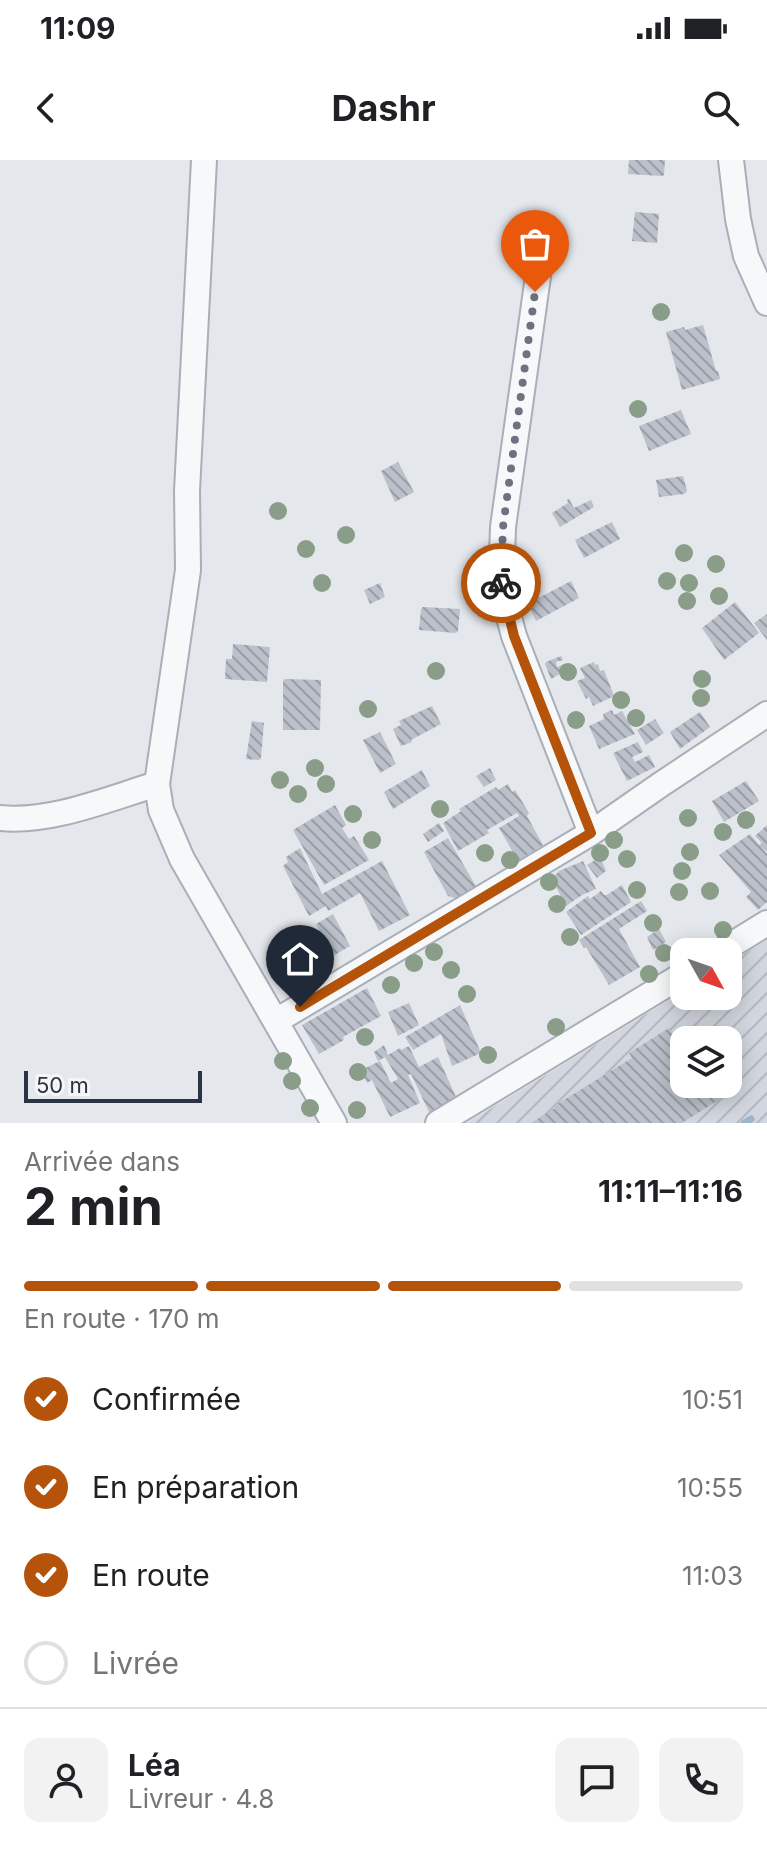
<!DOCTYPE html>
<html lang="fr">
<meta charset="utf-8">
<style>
body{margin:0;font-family:Inter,sans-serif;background:#f2f2f2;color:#202124;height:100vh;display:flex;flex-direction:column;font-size:30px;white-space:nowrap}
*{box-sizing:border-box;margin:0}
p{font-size:26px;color:#757577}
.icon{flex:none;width:44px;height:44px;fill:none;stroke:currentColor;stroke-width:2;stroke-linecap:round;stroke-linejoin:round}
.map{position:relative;height:963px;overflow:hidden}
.side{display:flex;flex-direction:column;background:#fff;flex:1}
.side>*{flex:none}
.needle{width:52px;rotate:130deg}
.fabs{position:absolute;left:670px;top:778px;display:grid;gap:16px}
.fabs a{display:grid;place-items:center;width:72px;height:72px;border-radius:16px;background:#fff;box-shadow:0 4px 20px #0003;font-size:40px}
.scale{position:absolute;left:24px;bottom:20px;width:178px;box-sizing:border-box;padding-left:8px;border:4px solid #2b3445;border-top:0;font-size:22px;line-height:28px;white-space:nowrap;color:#2b3445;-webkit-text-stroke:6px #f4f6f9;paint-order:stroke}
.pin{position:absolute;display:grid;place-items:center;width:68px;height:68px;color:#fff;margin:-82px -34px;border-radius:50% 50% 50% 0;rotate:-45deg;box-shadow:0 0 8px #0007}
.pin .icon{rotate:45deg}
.courier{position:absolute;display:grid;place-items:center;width:80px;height:80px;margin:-40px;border:6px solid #b45309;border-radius:50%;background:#fff;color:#222;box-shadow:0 2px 10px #0007}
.summary em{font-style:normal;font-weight:700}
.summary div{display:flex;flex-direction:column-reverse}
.summary{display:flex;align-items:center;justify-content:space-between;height:136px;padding:0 24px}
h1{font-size:52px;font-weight:700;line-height:60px}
.bar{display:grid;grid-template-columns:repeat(4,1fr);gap:12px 8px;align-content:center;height:96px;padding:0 24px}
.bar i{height:10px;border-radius:6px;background:#e0e0e0}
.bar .active{background:#b45309}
.bar p{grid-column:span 4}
.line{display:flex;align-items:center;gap:20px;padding:0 24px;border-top:2px solid #e0e0e0}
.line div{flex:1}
.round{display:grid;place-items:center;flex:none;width:84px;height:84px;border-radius:16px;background:#f2f2f2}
ol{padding:0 24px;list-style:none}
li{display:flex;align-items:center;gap:24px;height:88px}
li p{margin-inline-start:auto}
li .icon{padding:8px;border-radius:50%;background:#b45309;color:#fff;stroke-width:4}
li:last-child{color:#757577}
li i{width:44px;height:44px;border:4px solid #e0e0e0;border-radius:50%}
.status{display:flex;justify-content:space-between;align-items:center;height:56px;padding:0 40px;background:#fff;direction:ltr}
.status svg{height:22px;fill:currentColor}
header{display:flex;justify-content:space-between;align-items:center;height:104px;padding:0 24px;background:#fff;font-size:36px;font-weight:700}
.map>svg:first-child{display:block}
</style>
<div class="status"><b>11:09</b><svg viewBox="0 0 49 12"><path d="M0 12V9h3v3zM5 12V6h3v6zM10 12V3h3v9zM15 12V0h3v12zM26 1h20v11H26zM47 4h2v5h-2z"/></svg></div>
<header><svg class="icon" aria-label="back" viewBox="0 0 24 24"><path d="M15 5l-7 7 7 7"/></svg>Dashr<svg class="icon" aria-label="search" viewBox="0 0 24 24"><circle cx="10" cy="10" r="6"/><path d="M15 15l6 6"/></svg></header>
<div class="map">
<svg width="767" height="963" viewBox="0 0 767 963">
<defs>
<pattern id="industrial-furrows" width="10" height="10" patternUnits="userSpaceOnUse" patternTransform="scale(2)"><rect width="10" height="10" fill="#d2d6de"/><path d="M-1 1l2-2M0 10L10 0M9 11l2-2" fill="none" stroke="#b4b8c0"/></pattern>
<pattern id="building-back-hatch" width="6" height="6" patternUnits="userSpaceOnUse" patternTransform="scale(2)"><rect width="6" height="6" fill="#bbc0ca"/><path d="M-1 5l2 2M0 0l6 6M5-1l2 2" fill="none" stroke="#989da6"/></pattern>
</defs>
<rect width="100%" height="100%" fill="#e4e7ec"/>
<path fill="url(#industrial-furrows)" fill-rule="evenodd" d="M767 780V963H467L684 831V836H728V804ZM684 880H728V924H684Z"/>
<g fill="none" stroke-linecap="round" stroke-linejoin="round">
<path stroke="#9fb4cc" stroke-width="7" d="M744 963 751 959"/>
</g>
<path fill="url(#building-back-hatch)" d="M629 0H665L664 15 662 16 628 14Z
M635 52 659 54 657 83 632 81Z
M703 165 716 211H718L720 219 682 230 666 172 684 167 685 170Z
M681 250 691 274 649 291 639 266Z
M398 302 414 332 395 342 381 311Z
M683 316 687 331 684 334 659 337 656 320Z
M569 339 574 348 591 340 594 347 560 367 552 353 568 343 567 340Z
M612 362 620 379 584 398 575 380Z
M571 421 579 438 536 461 528 445 529 443Z
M380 423 385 437 370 444 364 430Z
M735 442 759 473 724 500 702 468Z
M423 447 460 449 458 471 456 473 419 470 421 449Z
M767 454V480L754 463Z
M233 484 270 487 267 522 225 519 226 499H232Z
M561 496 563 500 556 502 557 507 564 504 566 510 551 519 545 504 546 502Z
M594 502 595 505 598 504 600 511 604 510 614 536 593 546 589 537 586 539 577 521 585 518 580 508Z
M285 519 321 520 320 570H283V521Z
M432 546 441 564 411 580 412 582 401 586 393 569 401 565 399 561Z
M612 550 614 555 622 551 635 574 599 589 589 566 604 559 603 554Z
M700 552 710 567 680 589 670 572Z
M655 559 664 573 646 585 637 570Z
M252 561 264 563 261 598 259 600 246 599Z
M380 572 396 604 380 613 363 580Z
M638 582 643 592 632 597 635 602 649 595 655 607 627 621 613 593Z
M490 608 496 620 484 627 476 616Z
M422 610 430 626 393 649 384 632Z
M746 621 759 641 724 662 712 641Z
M508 624 512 632 515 630 529 653 527 656 543 685 518 701 499 668 519 656 517 653 487 670 489 673 458 691 443 663 461 651 459 649 496 627 498 630Z
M335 645 346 665 342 668 349 679 354 676 369 700 324 725 293 670Z
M439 663 444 671 428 682 423 674Z
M767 665V692L761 687 767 694V742L758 750 746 737 751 732 719 695 750 674 759 685 762 683 755 676Z
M448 678 477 728 458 739 448 736 424 692Z
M300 688 322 734 382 701 410 755 379 771 360 733 328 751 326 746 309 756 283 706 288 702 286 697Z
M600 697 606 711 597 718 587 705Z
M583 701 596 729 582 735 566 746 552 719 559 711Z
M622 725 631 742 581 775 566 752 588 736 590 739 601 731 604 735H607Z
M641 741 647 751 619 769 640 807 609 825 586 787 584 788 579 780Z
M333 754 350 786 333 796 316 764Z
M659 769 666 782 653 790 647 777Z
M367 828 381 856 343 877 344 880 319 894 302 865Z
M409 843 419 865 398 876 388 852Z
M460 845 481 893 452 906 441 874 413 890 405 877Z
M669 868 673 875 684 869 686 873 691 869 698 880H684V924H728V919L734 928 724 935 725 936 682 963H531L555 948 554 946 632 898 629 893Z
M384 885 388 895 400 888 401 890 409 886 419 907 438 897 456 937 430 954 411 914 408 915 420 943 390 957 372 920 367 923 361 910 380 901 391 923 398 919 385 897 378 901 374 892Z"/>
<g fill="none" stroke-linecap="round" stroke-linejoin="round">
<defs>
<path id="minor" d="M204 0 187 331 188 410 157 624 161 650 182 699 334 963
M731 0 738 59 746 96 767 143
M540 102 503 367 501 427 514 476 591 673
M0 658C51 663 108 639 157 624
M720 792 767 763
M276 861 591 673 660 625 767 554
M438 963 684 814"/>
</defs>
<use href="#minor" stroke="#a9aeb7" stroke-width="28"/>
<use href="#minor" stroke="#f7f8fa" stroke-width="24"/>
</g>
<g fill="#899d89">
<circle cx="661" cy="152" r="9"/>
<circle cx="638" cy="249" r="9"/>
<circle cx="278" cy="351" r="9"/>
<circle cx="346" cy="375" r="9"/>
<circle cx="306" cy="389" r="9"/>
<circle cx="684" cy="393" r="9"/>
<circle cx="716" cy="404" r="9"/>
<circle cx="667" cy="421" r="9"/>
<circle cx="322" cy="423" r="9"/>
<circle cx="689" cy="423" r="9"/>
<circle cx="719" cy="436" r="9"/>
<circle cx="687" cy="441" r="9"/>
<circle cx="436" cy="511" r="9"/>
<circle cx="568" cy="512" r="9"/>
<circle cx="702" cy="519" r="9"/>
<circle cx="701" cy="538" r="9"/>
<circle cx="621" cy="540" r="9"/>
<circle cx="368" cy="549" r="9"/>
<circle cx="636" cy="558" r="9"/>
<circle cx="576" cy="560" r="9"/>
<circle cx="315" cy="608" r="9"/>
<circle cx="280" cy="620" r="9"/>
<circle cx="326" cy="624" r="9"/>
<circle cx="298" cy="634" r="9"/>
<circle cx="440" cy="649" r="9"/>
<circle cx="353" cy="654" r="9"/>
<circle cx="688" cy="658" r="9"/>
<circle cx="746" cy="660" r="9"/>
<circle cx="723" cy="672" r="9"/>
<circle cx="372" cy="680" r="9"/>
<circle cx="614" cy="680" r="9"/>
<circle cx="690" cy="692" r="9"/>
<circle cx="485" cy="693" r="9"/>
<circle cx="600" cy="693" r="9"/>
<circle cx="627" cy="699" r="9"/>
<circle cx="510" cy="700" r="9"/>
<circle cx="682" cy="711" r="9"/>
<circle cx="549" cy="722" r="9"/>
<circle cx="637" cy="730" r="9"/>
<circle cx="710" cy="731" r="9"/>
<circle cx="679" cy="732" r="9"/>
<circle cx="557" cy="744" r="9"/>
<circle cx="653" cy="763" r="9"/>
<circle cx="723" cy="770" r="9"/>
<circle cx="307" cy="775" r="9"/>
<circle cx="570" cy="777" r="9"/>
<circle cx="434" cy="792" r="9"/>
<circle cx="664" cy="793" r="9"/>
<circle cx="414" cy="803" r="9"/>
<circle cx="451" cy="810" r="9"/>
<circle cx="649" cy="814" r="9"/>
<circle cx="391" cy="825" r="9"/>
<circle cx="467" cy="834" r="9"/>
<circle cx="556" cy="867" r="9"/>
<circle cx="365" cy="877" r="9"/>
<circle cx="488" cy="895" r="9"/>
<circle cx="283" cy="901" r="9"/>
<circle cx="358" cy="912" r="9"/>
<circle cx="292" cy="921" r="9"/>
<circle cx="310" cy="948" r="9"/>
<circle cx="357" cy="950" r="9"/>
</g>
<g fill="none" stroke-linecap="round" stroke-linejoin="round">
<path stroke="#6c737f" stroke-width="8" stroke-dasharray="0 14.4" d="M501 423 503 367 535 132"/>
<path stroke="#b45309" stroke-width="10" d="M300 847 591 673 514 476 501 423"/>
</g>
</svg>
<div class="fabs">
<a><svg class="needle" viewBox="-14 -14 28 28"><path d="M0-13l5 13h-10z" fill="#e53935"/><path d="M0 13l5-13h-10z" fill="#757577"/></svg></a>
<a><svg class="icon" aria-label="layers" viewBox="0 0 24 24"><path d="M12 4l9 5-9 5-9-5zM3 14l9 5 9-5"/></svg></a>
</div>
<div class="scale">50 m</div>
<div class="pin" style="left:535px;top:132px;background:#ea580c"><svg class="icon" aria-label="bag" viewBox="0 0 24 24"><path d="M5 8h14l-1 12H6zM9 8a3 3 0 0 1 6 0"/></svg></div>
<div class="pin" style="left:300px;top:847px;background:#1f2937"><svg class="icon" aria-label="home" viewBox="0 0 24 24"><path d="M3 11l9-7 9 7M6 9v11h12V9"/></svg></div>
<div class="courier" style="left:501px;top:423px"><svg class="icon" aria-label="bike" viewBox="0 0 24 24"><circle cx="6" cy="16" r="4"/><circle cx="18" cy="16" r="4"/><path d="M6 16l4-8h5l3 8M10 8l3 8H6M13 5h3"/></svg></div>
</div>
<section class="side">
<div class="summary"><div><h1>2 min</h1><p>Arrivée dans</p></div><em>11:11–11:16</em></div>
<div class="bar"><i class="active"></i><i class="active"></i><i class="active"></i><i></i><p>En route · 170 m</p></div>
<ol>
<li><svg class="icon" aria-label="check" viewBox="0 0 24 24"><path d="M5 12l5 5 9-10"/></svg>Confirmée<p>10:51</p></li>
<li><svg class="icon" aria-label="check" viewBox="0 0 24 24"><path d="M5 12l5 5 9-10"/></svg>En préparation<p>10:55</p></li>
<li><svg class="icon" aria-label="check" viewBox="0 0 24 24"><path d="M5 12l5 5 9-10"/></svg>En route<p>11:03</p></li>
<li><i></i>Livrée</li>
</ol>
<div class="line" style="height:144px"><a class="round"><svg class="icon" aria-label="person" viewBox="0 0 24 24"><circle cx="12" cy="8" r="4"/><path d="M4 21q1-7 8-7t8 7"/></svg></a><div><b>Léa</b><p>Livreur · 4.8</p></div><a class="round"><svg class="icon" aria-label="chat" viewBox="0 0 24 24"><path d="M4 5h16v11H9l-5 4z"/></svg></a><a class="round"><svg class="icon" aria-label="phone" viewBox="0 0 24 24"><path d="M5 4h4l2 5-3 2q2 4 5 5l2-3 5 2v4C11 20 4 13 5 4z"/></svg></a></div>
</section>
